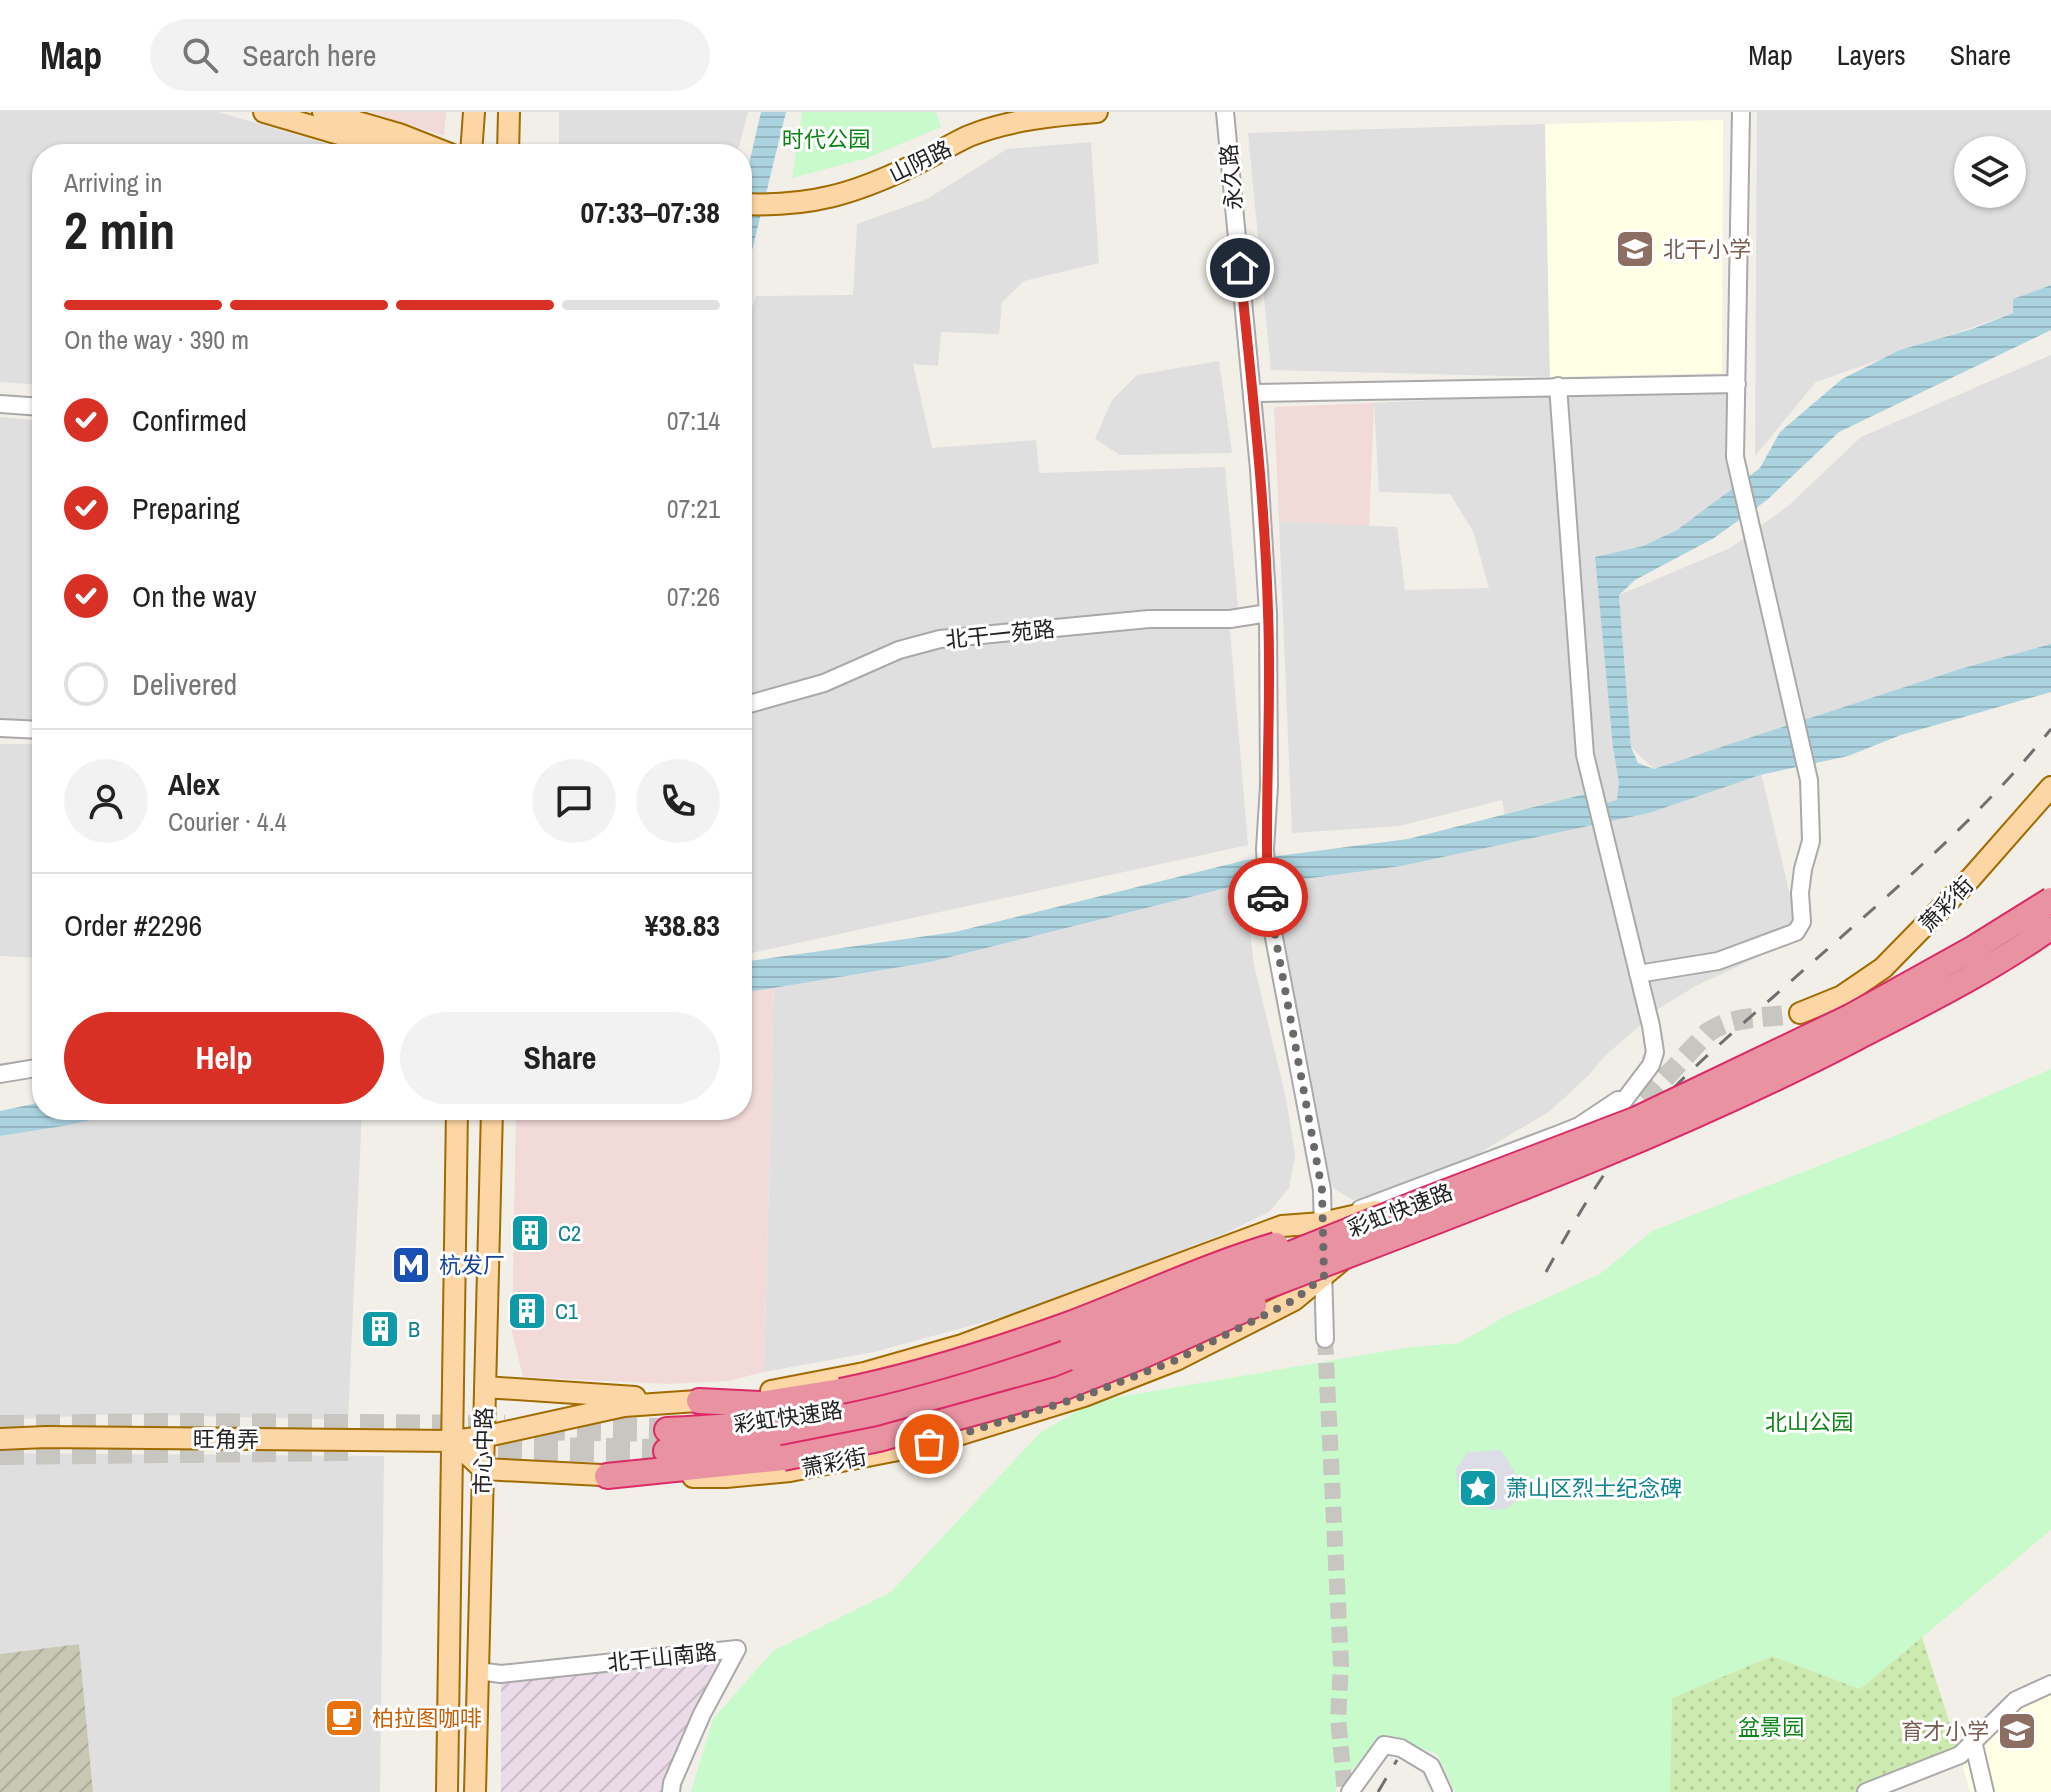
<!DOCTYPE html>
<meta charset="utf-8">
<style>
body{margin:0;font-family:"Archivo Narrow","Noto Sans SC",sans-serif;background:#f2f2f2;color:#222;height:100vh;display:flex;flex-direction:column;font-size:30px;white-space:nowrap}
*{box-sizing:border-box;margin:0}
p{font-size:26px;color:#767676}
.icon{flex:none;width:44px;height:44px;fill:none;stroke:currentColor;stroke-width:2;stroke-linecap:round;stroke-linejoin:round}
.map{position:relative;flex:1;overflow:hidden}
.drawer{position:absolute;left:32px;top:32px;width:720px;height:976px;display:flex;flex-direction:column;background:#fff;border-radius:32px;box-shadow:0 2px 6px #0004}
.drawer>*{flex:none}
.buttons{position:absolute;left:1954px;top:24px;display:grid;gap:16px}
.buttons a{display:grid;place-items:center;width:72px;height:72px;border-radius:50%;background:#fff;box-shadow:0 2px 6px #0004;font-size:40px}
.pin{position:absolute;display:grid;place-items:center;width:68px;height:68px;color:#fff;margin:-34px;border:4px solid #fff;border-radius:50%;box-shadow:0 2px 8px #0007}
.courier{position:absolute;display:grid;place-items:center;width:80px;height:80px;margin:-40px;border:6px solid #d93025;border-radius:50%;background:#fff;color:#222;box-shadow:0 2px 10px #0007}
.overview em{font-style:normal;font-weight:700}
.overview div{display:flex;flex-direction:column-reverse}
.overview{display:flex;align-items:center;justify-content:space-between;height:136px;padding:0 32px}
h1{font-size:52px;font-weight:700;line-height:60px}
.bar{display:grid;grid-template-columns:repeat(4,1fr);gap:12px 8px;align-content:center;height:96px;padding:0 32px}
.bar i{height:10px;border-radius:6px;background:#e0e0e0}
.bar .current{background:#d93025}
.bar p{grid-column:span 4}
.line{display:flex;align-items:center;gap:20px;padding:0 32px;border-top:2px solid #e0e0e0}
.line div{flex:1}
.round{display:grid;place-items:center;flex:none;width:84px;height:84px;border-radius:42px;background:#f2f2f2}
ol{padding:0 32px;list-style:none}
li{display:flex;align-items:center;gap:24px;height:88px}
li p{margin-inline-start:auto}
li .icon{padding:8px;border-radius:50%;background:#d93025;color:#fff;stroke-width:4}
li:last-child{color:#767676}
li i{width:44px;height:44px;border:4px solid #e0e0e0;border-radius:50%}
.cta{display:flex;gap:16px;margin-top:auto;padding:16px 32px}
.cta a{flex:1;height:92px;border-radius:48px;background:#d93025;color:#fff;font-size:32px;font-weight:700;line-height:92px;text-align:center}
.cta a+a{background:#f2f2f2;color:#222}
header{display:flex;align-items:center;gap:48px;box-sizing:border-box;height:112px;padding:0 40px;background:#fff;border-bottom:2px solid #e0e0e0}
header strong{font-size:38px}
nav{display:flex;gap:44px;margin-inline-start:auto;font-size:28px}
.search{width:560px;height:72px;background:#f2f2f2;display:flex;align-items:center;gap:20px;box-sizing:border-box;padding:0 28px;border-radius:44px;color:#767676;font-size:30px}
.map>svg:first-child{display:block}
</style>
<header>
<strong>Map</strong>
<div class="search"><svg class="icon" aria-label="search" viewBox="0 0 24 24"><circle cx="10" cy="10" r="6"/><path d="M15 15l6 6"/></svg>Search here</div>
<nav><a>Map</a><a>Layers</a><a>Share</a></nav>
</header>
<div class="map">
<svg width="2051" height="1680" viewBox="0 0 2051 1680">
<defs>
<pattern id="industrial-furrows" width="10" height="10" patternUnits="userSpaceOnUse" patternTransform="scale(2)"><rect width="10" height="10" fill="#ebdbe8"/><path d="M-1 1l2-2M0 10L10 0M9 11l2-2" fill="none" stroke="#c9bcc7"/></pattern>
<pattern id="construction-furrows" width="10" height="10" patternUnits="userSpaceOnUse" patternTransform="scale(2)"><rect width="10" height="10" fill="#c7c7b4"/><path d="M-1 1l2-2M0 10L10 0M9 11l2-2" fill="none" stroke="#abab9a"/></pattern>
<pattern id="garden-dots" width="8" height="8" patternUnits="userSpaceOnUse" patternTransform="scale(2)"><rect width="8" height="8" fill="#cdebb0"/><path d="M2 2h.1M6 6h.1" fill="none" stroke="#b0c997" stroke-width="1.8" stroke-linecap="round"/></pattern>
<pattern id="water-rules" width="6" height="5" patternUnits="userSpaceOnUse" patternTransform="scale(2)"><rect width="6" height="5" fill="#aad3df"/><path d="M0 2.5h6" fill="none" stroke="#92b5bf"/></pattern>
</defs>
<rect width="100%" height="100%" fill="#f2efe9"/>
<path fill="#e0dfdf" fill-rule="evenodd" d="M0 0H218L362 42H42V273L0 270Z
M559 0H748L737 42H559Z
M1757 0H2051V173L2014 187 2013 201 1816 270 1755 344ZM1968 38H2012V82H1968Z
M1545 12 1550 265 1271 258 1248 21Z
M1091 30 1099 151 1024 169 1002 190 999 222 941 220 938 254 913 252 932 336 1036 328 1039 361 1225 355 1239 506 1229 507 1248 733 742 843V222L756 184 853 183 857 112 927 87 1007 37Z
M2051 243V534L1654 657 1631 635 1619 483 1730 436 1787 395 1861 325Z
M1219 249 1232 341 1120 343 1095 327 1112 288 1137 263Z
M1737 272 1742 373 1677 418 1643 434 1596 445 1631 670 1758 648 1800 825 1696 874 1661 895 1605 944 1589 963 1550 999 1459 1053 1372 1084 1353 1088 1333 1076 1320 1038 1275 799V764L1508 720 1502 688 1399 714 1292 721 1279 409 1397 415 1405 478 1489 476 1473 419 1450 382 1379 380 1374 291Z
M0 305 42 309V616L0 608Z
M0 632H42V846L0 844Z
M1243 761 1254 853 1286 986 1295 1043 1289 1076 1269 1100 1226 1121 1021 1200 874 1240 764 1260 774 867Z
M138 998H362L348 1308 116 1302 0 1308V1024L64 1014Z
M0 1341 384 1344 380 1680H93L79 1532 0 1542Z"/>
<path fill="#f2dad9" d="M370 0H446L444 24Z
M1374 291 1369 414 1279 409 1274 295Z
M774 867 764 1260 728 1269 668 1272 523 1265 512 1220 516 998H742V874Z"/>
<path fill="url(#industrial-furrows)" d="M737 1537 671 1680H501V1562Z"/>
<path fill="#ffffe5" d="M1723 8 1722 261 1550 265 1545 12Z
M2051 1572V1680H1970L1960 1643 1994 1608Z"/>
<path fill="url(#construction-furrows)" d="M79 1532 93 1680H0V1542Z"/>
<path fill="#c8facc" d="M802 0H936L941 15 867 46 792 66Z
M2051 957V1418L1860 1577 1772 1544 1672 1586 1670 1680H1455L1437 1642 1385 1623 1340 1670 1335 1680H691L713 1607 773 1539 891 1480 1040 1321 1094 1289 1405 1236 1459 1231 1506 1204 1600 1162 1652 1119 1890 1026Z"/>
<path fill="url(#garden-dots)" d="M1922 1525 1960 1643 1870 1680H1670L1672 1586 1772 1544 1860 1577Z"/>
<path fill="#dddde8" d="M1501 1338 1516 1362 1522 1384 1508 1396 1494 1398 1462 1390 1455 1359 1467 1340Z"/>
<path fill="url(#water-rules)" d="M761 0H786L742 179V82Z
M2051 173V218L1839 320 1767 388 1714 426 1635 468 1619 483 1631 635 1638 651 1654 657 1960 557 2051 532V580L1901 623 1848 644 1760 663 1649 701 1401 754 1281 770 1246 771 930 850 742 881V850L955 820 1246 748 1408 727 1593 680 1603 692 1617 688 1619 671 1613 635 1595 445 1643 434 1677 418 1760 356 1780 320 1842 267 1900 238 1972 217 2013 201V187Z
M42 990V998H138L64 1014 0 1024V999Z"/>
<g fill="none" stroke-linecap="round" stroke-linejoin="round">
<path stroke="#c8c6c1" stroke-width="16" stroke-dasharray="16 8" stroke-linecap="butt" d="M1325 1227 1341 1553 1338 1606 1345 1680"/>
<path stroke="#c8c6c1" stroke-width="20" stroke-dasharray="20 10" stroke-linecap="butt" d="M1624 1010 1707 921C1734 902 1768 907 1800 901"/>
<path stroke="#c8c6c1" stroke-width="24" stroke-dasharray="24 12" stroke-linecap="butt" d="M0 1315 176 1313 505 1315
M541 1316 667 1318
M462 1336 666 1339
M0 1341 354 1337"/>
<defs>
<path id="minor" d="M1225 0 1259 357 1268 501 1269 674 1265 737 1268 794 1322 1078 1323 1121
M1558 274 1585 643 1651 914 1655 940 1651 953 1601 1019
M1252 281 1737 272
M0 292 42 295
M742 594 824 571 899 538 940 527 1149 507H1230L1268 501
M0 616 42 618
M1638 862 1718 849 1796 820 1802 810 1800 781 1803 757 1811 729 1809 668 1735 345 1741 0
M0 962 42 955
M1360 1097 1559 1022 1579 1014 1618 988
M1323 1156 1325 1227
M478 1559 501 1562 737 1537 702 1602 672 1671 671 1680
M1973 1629 1985 1680
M1350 1680 1384 1633 1401 1636 1431 1654 1443 1680
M1866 1680 1960 1643 2016 1588 2051 1572"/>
<path id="major" d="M264 0 407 42
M323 0 399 22 450 42
M471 42 474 0
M508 42 509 0
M742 92C810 95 854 82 914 53 933 44 951 32 969 24 1008 8 1055 3 1097 0
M1800 901 1842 884 1883 856 1971 766 2051 675
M485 1275 635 1285
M771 1279 864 1261 962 1233 1282 1114 1322 1111 1375 1099
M0 1327 46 1325 453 1329 483 1325 624 1294 712 1288
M453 1329 483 1357 621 1364
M693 1365H726L790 1359 929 1332 1084 1284 1176 1248 1294 1188 1340 1150
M447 1680 457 998
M475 1680 492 998"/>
<path id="highway" d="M699 1289 760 1292 841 1279
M667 1318C700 1316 733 1315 765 1311 871 1299 973 1266 1073 1229
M666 1339C814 1329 940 1301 1079 1248
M607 1364 783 1346"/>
</defs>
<use href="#minor" stroke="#a9a9a9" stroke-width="20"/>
<use href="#major" stroke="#a06b00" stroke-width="24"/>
<use href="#highway" stroke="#dc2a67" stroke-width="28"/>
<use href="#minor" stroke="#fff" stroke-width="16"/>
<use href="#major" stroke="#fcd6a4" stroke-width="20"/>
<use href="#highway" stroke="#e892a2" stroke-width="24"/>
<path stroke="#707070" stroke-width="3" stroke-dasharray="16 16" stroke-linecap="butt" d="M1546 1160C1576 1105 1608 1051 1649 1003 1686 960 1730 923 1772 886 1866 802 1972 716 2051 617
M1378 1680 1397 1648"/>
<defs>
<path id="highway-bridge" d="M1073 1229 1420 1090 1637 1007 1850 905 1974 836 2051 788
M1079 1248C1338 1142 1608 1055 1856 926 1922 892 1991 858 2051 815
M841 1279C919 1263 995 1239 1070 1212 1139 1186 1205 1154 1276 1133
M783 1346 879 1327 1060 1277 1142 1244 1254 1193"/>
</defs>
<use href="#highway-bridge" stroke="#dc2a67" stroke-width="28" stroke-linecap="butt"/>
<use href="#highway-bridge" stroke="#e892a2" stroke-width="24"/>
</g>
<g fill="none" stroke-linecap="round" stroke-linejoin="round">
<path stroke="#6b6a68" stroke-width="8" stroke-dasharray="0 14.4" d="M929 1332 1084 1284 1176 1248 1294 1188 1324 1164 1322 1078 1268 785"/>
<path stroke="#d93025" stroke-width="10" d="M1240 156C1251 270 1265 385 1268 500 1272 595 1264 690 1268 785"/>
</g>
<defs>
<symbol id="school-square" viewBox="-11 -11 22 22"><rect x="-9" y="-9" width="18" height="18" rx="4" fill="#8d6e63" stroke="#fff"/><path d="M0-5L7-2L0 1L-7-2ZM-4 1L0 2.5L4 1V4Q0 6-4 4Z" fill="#fff"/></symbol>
<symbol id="building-square" viewBox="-11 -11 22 22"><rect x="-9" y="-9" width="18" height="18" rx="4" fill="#0f9aa8" stroke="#fff"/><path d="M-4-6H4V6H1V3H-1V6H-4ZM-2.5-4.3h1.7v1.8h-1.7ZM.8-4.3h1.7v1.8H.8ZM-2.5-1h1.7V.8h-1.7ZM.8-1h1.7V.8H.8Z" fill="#fff"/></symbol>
<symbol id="metro-square" viewBox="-11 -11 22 22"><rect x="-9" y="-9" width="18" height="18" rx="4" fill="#1a4fb4" stroke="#fff"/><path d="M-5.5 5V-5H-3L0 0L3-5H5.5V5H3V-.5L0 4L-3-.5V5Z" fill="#fff"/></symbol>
<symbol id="sight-square" viewBox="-11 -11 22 22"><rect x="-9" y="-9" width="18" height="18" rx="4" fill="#0f9aa8" stroke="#fff"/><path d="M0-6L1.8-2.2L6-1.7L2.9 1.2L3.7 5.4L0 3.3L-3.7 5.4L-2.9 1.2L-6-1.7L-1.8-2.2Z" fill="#fff"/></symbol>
<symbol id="cafe-square" viewBox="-11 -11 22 22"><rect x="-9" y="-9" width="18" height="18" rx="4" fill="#e8710a" stroke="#fff"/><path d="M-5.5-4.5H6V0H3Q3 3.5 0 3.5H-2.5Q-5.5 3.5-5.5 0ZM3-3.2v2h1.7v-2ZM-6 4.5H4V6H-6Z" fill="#fff"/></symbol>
</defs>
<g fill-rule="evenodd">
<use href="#school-square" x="1613" y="115" width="44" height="44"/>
<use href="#building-square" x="508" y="1099" width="44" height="44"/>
<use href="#metro-square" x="389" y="1131" width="44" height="44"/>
<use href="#building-square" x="505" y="1177" width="44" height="44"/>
<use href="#building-square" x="358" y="1195" width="44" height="44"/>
<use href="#sight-square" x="1456" y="1354" width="44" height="44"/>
<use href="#cafe-square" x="322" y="1584" width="44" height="44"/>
<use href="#school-square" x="1995" y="1597" width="44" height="44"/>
</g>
<g text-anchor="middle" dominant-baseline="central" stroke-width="6" stroke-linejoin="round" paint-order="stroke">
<g font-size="22" fill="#0c8416" stroke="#fff">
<text x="826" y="27">时代公园</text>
<text x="1809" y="1310">北山公园</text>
<text x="1771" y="1615">盆景园</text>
</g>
<g font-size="22" fill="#222" stroke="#fff">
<text transform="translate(920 49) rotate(-26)">山阴路</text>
<text transform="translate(1231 65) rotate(-95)">永久路</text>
<text transform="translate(1000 522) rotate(-6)">北干一苑路</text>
<text transform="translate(1946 792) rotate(-46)">萧彩街</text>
<text transform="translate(1400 1098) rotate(-21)">彩虹快速路</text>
<text transform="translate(788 1305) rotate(-8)">彩虹快速路</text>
<text x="226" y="1327">旺角弄</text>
<text transform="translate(483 1339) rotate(-89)">市心中路</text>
<text transform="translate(834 1350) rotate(-11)">萧彩街</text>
<text transform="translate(662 1545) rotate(-6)">北干山南路</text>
</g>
<g font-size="22" fill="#785e54" stroke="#fff" text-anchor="start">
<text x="1663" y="137">北干小学</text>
<text x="1989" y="1619" text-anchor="end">育才小学</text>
</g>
<g font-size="22" fill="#0d838f" stroke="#fff" text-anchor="start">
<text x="558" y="1121">C2</text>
<text x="555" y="1199">C1</text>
<text x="408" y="1217">B</text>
<text x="1506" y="1376">萧山区烈士纪念碑</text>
</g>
<g font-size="22" fill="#164399" stroke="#fff" text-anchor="start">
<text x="439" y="1153">杭发厂</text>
</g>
<g font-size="22" fill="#c56008" stroke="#fff" text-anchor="start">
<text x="372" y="1606">柏拉图咖啡</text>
</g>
</g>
</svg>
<div class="buttons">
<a><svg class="icon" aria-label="layers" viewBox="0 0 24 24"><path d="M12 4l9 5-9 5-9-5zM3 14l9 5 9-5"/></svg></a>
</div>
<div class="pin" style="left:929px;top:1332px;background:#ea580c"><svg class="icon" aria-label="bag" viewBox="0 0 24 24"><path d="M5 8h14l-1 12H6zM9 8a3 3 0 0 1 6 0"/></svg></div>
<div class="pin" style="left:1240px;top:156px;background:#1f2937"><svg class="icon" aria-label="home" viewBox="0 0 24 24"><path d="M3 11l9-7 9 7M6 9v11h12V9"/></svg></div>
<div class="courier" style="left:1268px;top:785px"><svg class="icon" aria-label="car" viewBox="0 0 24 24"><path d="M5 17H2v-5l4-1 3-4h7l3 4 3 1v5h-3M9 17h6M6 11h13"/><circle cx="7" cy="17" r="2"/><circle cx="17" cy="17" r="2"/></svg></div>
<section class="drawer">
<div class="overview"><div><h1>2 min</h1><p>Arriving in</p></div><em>07:33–07:38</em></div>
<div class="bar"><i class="current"></i><i class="current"></i><i class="current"></i><i></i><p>On the way · 390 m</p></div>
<ol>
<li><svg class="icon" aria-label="check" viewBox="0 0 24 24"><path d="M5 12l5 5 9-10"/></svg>Confirmed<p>07:14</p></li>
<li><svg class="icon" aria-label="check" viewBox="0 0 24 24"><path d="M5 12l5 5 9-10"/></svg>Preparing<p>07:21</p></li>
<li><svg class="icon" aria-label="check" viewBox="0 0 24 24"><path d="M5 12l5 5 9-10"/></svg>On the way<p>07:26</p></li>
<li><i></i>Delivered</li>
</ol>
<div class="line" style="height:144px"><a class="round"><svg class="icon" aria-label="person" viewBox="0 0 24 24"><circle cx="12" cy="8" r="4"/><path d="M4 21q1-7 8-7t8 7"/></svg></a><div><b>Alex</b><p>Courier · 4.4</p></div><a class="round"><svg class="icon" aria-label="chat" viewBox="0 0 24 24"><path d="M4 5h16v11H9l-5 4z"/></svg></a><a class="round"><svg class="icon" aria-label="phone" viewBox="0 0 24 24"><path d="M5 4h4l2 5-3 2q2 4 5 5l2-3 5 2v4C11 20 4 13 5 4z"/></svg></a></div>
<div class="line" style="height:104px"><div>Order #2296</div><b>¥38.83</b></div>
<div class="cta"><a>Help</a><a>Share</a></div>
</section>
</div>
